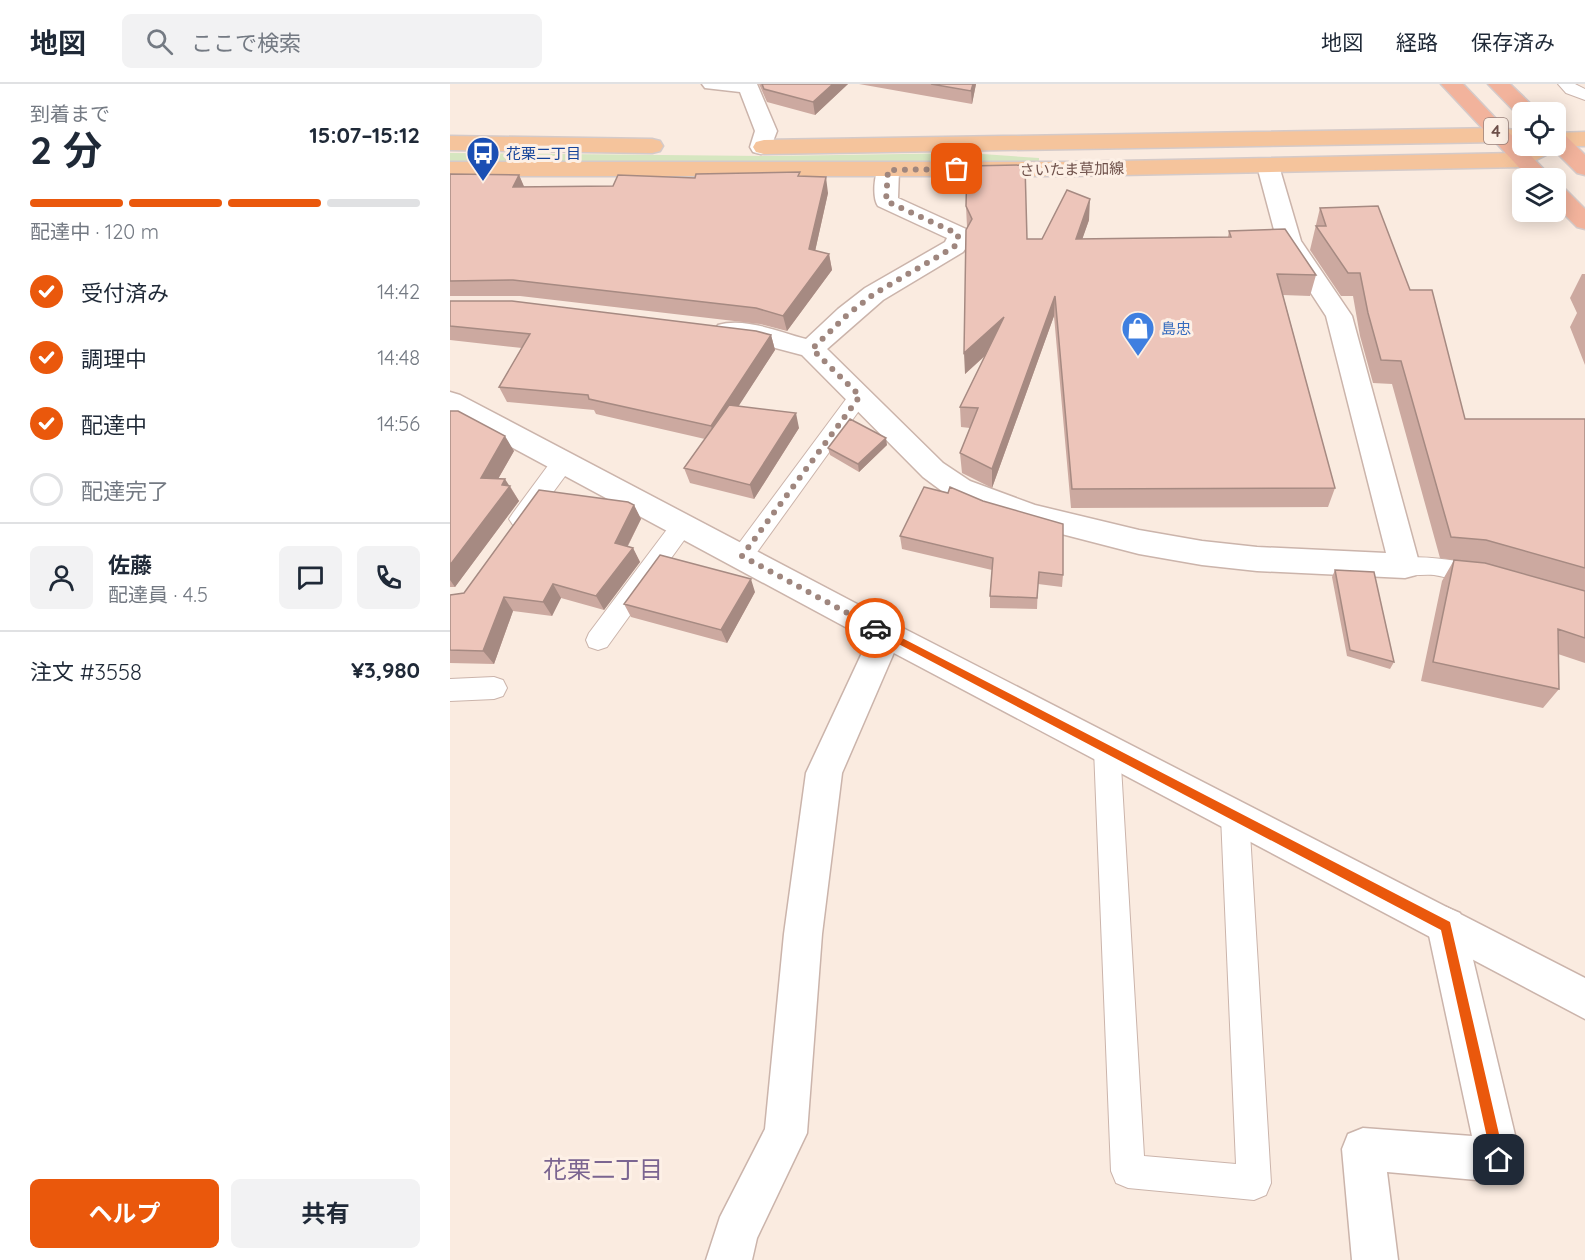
<!DOCTYPE html>
<html lang="ja">
<meta charset="utf-8">
<style>
body{margin:0;font-family:Quicksand,"Noto Sans JP",sans-serif;background:#f2f2f3;color:#1f2937;height:100vh;display:flex;flex-direction:column;font-size:22px;white-space:nowrap}
*{box-sizing:border-box;margin:0}
p{font-size:20px;color:#747a83}
.icon{flex:none;width:33px;height:33px;fill:none;stroke:currentColor;stroke-width:2;stroke-linecap:round;stroke-linejoin:round}
.map{position:relative;flex:1;overflow:hidden}
.side{display:flex;flex-direction:column;background:#fff;width:450px}
.side>*{flex:none}
.controls{position:absolute;left:1062px;top:18px;display:grid;gap:12px}
.controls a{display:grid;place-items:center;width:54px;height:54px;border-radius:9px;background:#fff;box-shadow:0 3px 15px #0003;font-size:30px}
.pin{position:absolute;display:grid;place-items:center;width:51px;height:51px;color:#fff;margin:-26px;border-radius:12px;box-shadow:0 3px 9px #0006}
.courier{position:absolute;display:grid;place-items:center;width:60px;height:60px;margin:-30px;border:4px solid #ea580c;border-radius:50%;background:#fff;color:#222;box-shadow:0 2px 8px #0007}
.summary em{font-style:normal;font-weight:700}
.summary div{display:flex;flex-direction:column-reverse}
.summary{display:flex;align-items:center;justify-content:space-between;height:102px;padding:0 30px}
h1{font-size:39px;font-weight:700;line-height:45px}
.bar{display:grid;grid-template-columns:repeat(4,1fr);gap:9px 6px;align-content:center;height:72px;padding:0 30px}
.bar i{height:8px;border-radius:4px;background:#e0e1e3}
.bar .selected{background:#ea580c}
.bar p{grid-column:span 4}
.line{display:flex;align-items:center;gap:15px;padding:0 30px;border-top:2px solid #e0e1e3}
.line div{flex:1}
.round{display:grid;place-items:center;flex:none;width:63px;height:63px;border-radius:9px;background:#f2f2f3}
ol{padding:0 30px;list-style:none}
li{display:flex;align-items:center;gap:18px;height:66px}
li p{margin-inline-start:auto}
li .icon{padding:6px;border-radius:50%;background:#ea580c;color:#fff;stroke-width:4}
li:last-child{color:#747a83}
li i{width:33px;height:33px;border:3px solid #e0e1e3;border-radius:50%}
.button{display:flex;gap:12px;margin-top:auto;padding:12px 30px}
.button a{flex:1;height:69px;border-radius:9px;background:#ea580c;color:#fff;font-size:24px;font-weight:700;line-height:69px;text-align:center}
.button a+a{background:#f2f2f3;color:#1f2937}
header{display:flex;align-items:center;gap:36px;box-sizing:border-box;height:84px;padding:0 30px;background:#fff;border-bottom:2px solid #e0e1e3}
header strong{font-size:28px}
nav{display:flex;gap:33px;margin-inline-start:auto;font-size:21px}
.search{width:420px;height:54px;background:#f2f2f3;display:flex;align-items:center;gap:15px;box-sizing:border-box;padding:0 21px;border-radius:9px;color:#747a83;font-size:22px}
main{display:flex;flex:1;min-height:0}
.map>svg:first-child{display:block}
</style>
<header>
<strong>地図</strong>
<div class="search"><svg class="icon" aria-label="search" viewBox="0 0 24 24"><circle cx="10" cy="10" r="6"/><path d="M15 15l6 6"/></svg>ここで検索</div>
<nav><a>地図</a><a>経路</a><a>保存済み</a></nav>
</header>
<main>
<section class="side">
<div class="summary"><div><h1>2 分</h1><p>到着まで</p></div><em>15:07–15:12</em></div>
<div class="bar"><i class="selected"></i><i class="selected"></i><i class="selected"></i><i></i><p>配達中 · 120 m</p></div>
<ol>
<li><svg class="icon" aria-label="check" viewBox="0 0 24 24"><path d="M5 12l5 5 9-10"/></svg>受付済み<p>14:42</p></li>
<li><svg class="icon" aria-label="check" viewBox="0 0 24 24"><path d="M5 12l5 5 9-10"/></svg>調理中<p>14:48</p></li>
<li><svg class="icon" aria-label="check" viewBox="0 0 24 24"><path d="M5 12l5 5 9-10"/></svg>配達中<p>14:56</p></li>
<li><i></i>配達完了</li>
</ol>
<div class="line" style="height:108px"><a class="round"><svg class="icon" aria-label="person" viewBox="0 0 24 24"><circle cx="12" cy="8" r="4"/><path d="M4 21q1-7 8-7t8 7"/></svg></a><div><b>佐藤</b><p>配達員 · 4.5</p></div><a class="round"><svg class="icon" aria-label="chat" viewBox="0 0 24 24"><path d="M4 5h16v11H9l-5 4z"/></svg></a><a class="round"><svg class="icon" aria-label="phone" viewBox="0 0 24 24"><path d="M5 4h4l2 5-3 2q2 4 5 5l2-3 5 2v4C11 20 4 13 5 4z"/></svg></a></div>
<div class="line" style="height:78px"><div>注文 #3558</div><b>¥3,980</b></div>
<div class="button"><a>ヘルプ</a><a>共有</a></div>
</section>
<div class="map">
<svg width="1135" height="1176" viewBox="0 0 1135 1176">
<rect width="100%" height="100%" fill="#faebe0"/>
<path fill="#d6e6c0" d="M0 69 324 72 518 69 589 74V77H0Z"/>
<g fill="none" stroke-linecap="round" stroke-linejoin="round">
<defs>
<path id="service" d="M1108 0H1125L1135 5V16L1116 9Z
M409 305 416 307 420 312 416 317 300 478 292 481 284 478 280 472 284 466 402 307Z
M113 370 121 372 124 378 121 384 79 441 71 444 63 441 59 435 63 429 105 372Z
M232 433 240 436 244 442 240 448 157 563 148 566 139 563 136 556 139 549 224 436Z
M955 473C984 473 1013 476 1040 485L1044 492 1040 499C1023 504 1003 494 984 491 971 490 959 493 947 489L943 482 947 475Z
M44 593 53 596 57 604 53 612 44 615 0 617V595Z
M657 653 666 657 670 665 694 1072 786 1080 771 732 775 723 785 719 795 723 799 732 821 1099 816 1111 804 1116 678 1104 666 1099 661 1087 644 665 648 657Z"/>
<path id="minor" d="M252 0H307L327 47 319 68 311 70 303 68 300 63 305 47 290 8 255 4Z
M818 75 826 77 829 82 851 157 902 232 970 482 966 491 955 494 807 487 752 481 689 470 569 439 500 413 473 393 352 271 310 260 268 253 264 247 268 241C295 233 329 248 356 255L388 225 415 204 495 158 497 154 428 122C422 113 424 90 430 81L438 79 446 81 449 86 448 114 516 145 521 157 513 168 433 216 377 265 493 379 520 397 585 421 689 446 752 457 807 463 936 469 876 232 827 157 807 82 810 77Z
M436 537 447 541 452 550 392 689 372 850 357 1049 307 1154 302 1176H256L270 1133 315 1045 334 850 356 689 425 541Z
M996 823 1010 829 1015 842 1071 1076 1064 1091 1049 1098 937 1088 948 1176H902L892 1065 898 1050 913 1044 1022 1052 977 842 982 829Z"/>
<path id="tertiary" d="M0 308 10 311 447 541 1135 894V935L425 559 0 330Z"/>
<path id="primary" d="M1050 44 1072 47V59L1050 58 314 70 306 68 303 63 306 58 314 56Z
M1135 48V62H1107L1104 67 1072 83 620 92H0V78H620L1067 69 1081 62H1106V49Z
M0 52 202 55 210 57 213 62 210 67 202 69 0 66Z"/>
<path id="trunk" d="M991 0H1013L1102 94H1079Z
M1038 0H1060L1089 28H1072V33H1070Z
M1106 48 1114 50 1135 71V91L1127 89 1100 62H1106Z
M1106 102 1114 104 1135 125V145L1127 143 1106 122Z"/>
</defs>
<use href="#service" stroke="#cbb4ab" stroke-width="2"/>
<use href="#minor" stroke="#cbb4ab" stroke-width="3"/>
<use href="#tertiary" stroke="#cbb4ab" stroke-width="3"/>
<use href="#primary" stroke="#d4cac9" stroke-width="3"/>
<use href="#trunk" stroke="#d4cac9" stroke-width="3"/>
<use href="#service" fill="#fff" fill-rule="evenodd"/>
<use href="#minor" fill="#fff" fill-rule="evenodd"/>
<use href="#tertiary" fill="#fff" fill-rule="evenodd"/>
<use href="#primary" fill="#f5c49c" fill-rule="evenodd"/>
<use href="#trunk" fill="#f2b39c" fill-rule="evenodd"/>
</g>
<path fill="#cca9a0" d="M309 0H398L365 31 317 18Z
M409 0H526L522 20Z
M0 90 69 91 74 103 163 102 245 94 351 92 378 109 365 167 379 170 382 186 337 247 310 240 70 212H0Z
M516 122 577 155H592L639 136 632 155 778 153 779 147 866 191 860 212 833 211 885 404 878 423 621 424 604 232 542 404 512 389 510 369 520 344 511 343 510 323 535 272 515 290 517 143Z
M870 124 960 206 1015 335H1135V579L1108 570 1109 605 1093 624 971 597 992 497 1004 476 990 474 942 300 923 299 910 252 903 212H891L860 166Z
M1132 190H1135V281L1120 243 1127 229 1120 214Z
M0 217 321 251 325 266 288 322 349 344 304 415 240 399 234 384 255 355 146 330 144 326 57 318 49 303 72 264 0 256Z
M0 327 64 367 48 395 60 402 69 417 5 503H0Z
M437 361 409 388 380 371 378 364Z
M184 421 191 435 178 462 183 464 190 478 154 526 111 514 102 532 63 527 44 580 0 579V511L14 509Z
M450 452 613 491 612 503 588 500 587 525 540 524V512L542 486 452 465Z
M885 486 944 578 940 585 897 572 882 493Z
M305 508 277 559 181 533 174 520Z"/>
<path fill="#a68a82" d="M383 0H398L365 31 363 18Z
M523 0H526L522 20 521 7Z
M69 91 76 107 63 103Z
M376 93 378 109 362 181 359 165Z
M640 115 639 136 625 176 626 155Z
M379 170 382 186 337 247 333 232Z
M605 212 604 232 542 404V385Z
M554 233V254L515 290 514 269Z
M321 251 325 266 266 357 261 342Z
M346 329 349 344 304 415 300 401Z
M55 352 64 367 40 409 31 394Z
M436 354 437 361 409 388 408 380Z
M55 395 69 417 5 503 0 496V481L52 401Z
M184 421 191 435 172 473 165 459Z
M183 464 190 478 154 526 146 512Z
M301 495 305 508 277 559 271 546Z
M103 500 111 514 102 532 93 518Z
M54 513 63 527 44 580 33 567Z"/>
<path fill="#edc5ba" stroke="#a68a82" stroke-width="1.5" d="M312 0H383L363 18 314 5Z
M481 0H523L521 7Z
M575 81 577 155H592L617 106 640 115 626 155 781 153 779 147 835 145 866 191 827 190 885 404 622 405 605 212 542 385 510 369 528 324 510 323 554 233 514 269 516 146 522 135 516 122 517 82Z
M350 88 348 92 376 93 359 165 379 170 333 232 306 224 63 196 0 197V90L69 91 63 103 163 102 168 91 245 94 246 90Z
M928 122 960 206H982L1015 335H1135V484L1036 456 1001 453 951 277 931 276 918 229 910 189H898L866 142H876L870 124Z
M0 217H62L306 247 321 251 261 342 139 315 138 311 49 303 80 250 0 242Z
M279 321 346 329 300 401 234 384Z
M0 327H8L55 352 31 394 55 395 52 401 60 402 0 481Z
M400 335 436 354 408 380 378 364Z
M474 403 498 409 500 403 533 417 613 440V491L589 488 587 514 540 512 543 474 450 452Z
M89 406 178 418 184 421 165 459 183 464 146 512 103 500 93 518 54 513 33 567 0 566V511L14 509Z
M210 471 301 495 271 546 174 520Z
M1004 476 1035 479 1135 507V554L1108 545 1109 605 983 578Z
M885 486 924 488 944 578 900 566Z"/>
<path fill="#ea580c" d="M425 540 1000 838 1055 1076 1053 1080 1049 1082 1044 1080 1042 1076 991 846 422 546 420 544Z"/>
<g fill="none" stroke-linecap="round" stroke-linejoin="round">
<path stroke="#9f867e" stroke-width="6" stroke-dasharray="0 10.8" d="M425 544 292 472 410 312 362 265 397 231 424 210 504 163 508 157V150L436 117 438 86 507 85"/>
</g>
<defs>
<symbol id="bus-pin" viewBox="-11 -11 22 30"><path d="M0 17L-7.5 6A9.5 9.5 0 1 1 7.5 6Z" fill="#1a4fb4" stroke="#fdf0e6"/><path d="M-5-6H5V4H4V6H2V4H-2V6H-4V4H-5ZM-3.5-4V0h7V-4ZM-3.5 1.2v1.5H-2V1.2ZM2 1.2v1.5H3.5V1.2Z" fill="#fff"/></symbol>
<symbol id="shop-pin" viewBox="-11 -11 22 30"><path d="M0 17L-7.5 6A9.5 9.5 0 1 1 7.5 6Z" fill="#3f7fe0" stroke="#fdf0e6"/><path d="M-5-2.5h2.3a2.7 3.5 0 0 1 5.4 0H5L5.5 6h-11ZM-1.5-2.5h3a1.5 2.3 0 0 0-3 0Z" fill="#fff"/></symbol>
</defs>
<g fill-rule="evenodd">
<use href="#bus-pin" x="14" y="50" width="38" height="52"/>
<use href="#shop-pin" x="669" y="225" width="38" height="52"/>
</g>
<g text-anchor="middle" dominant-baseline="central" stroke-width="6" stroke-linejoin="round" paint-order="stroke">
<g font-size="15" fill="#164399" stroke="#fdf0e6" text-anchor="start">
<text x="56" y="69">花栗二丁目</text>
</g>
<g font-size="15" fill="#6e504a" stroke="#fdf0e6">
<text transform="translate(622 85) rotate(-1)">さいたま草加線</text>
</g>
<g font-size="15" fill="#366cbe" stroke="#fdf0e6" text-anchor="start">
<text x="711" y="244">島忠</text>
</g>
<rect fill="#fdf0e6" stroke="#998079" stroke-width="1.5" x="1034" y="34" width="24" height="26" rx="4.5"/>
<g font-size="16" font-weight="bold" fill="#6e504a">
<text x="1046" y="47">4</text>
</g>
<g font-size="24" fill="#7b6591" stroke="#fdf0e6">
<text x="153" y="1085">花栗二丁目</text>
</g>
</g>
</svg>
<div class="controls">
<a><svg class="icon" aria-label="locate" viewBox="0 0 24 24"><circle cx="12" cy="12" r="6"/><path d="M12 2v4M12 18v4M2 12h4M18 12h4"/></svg></a>
<a><svg class="icon" aria-label="layers" viewBox="0 0 24 24"><path d="M12 4l9 5-9 5-9-5zM3 14l9 5 9-5"/></svg></a>
</div>
<div class="pin" style="left:507px;top:85px;background:#ea580c"><svg class="icon" aria-label="bag" viewBox="0 0 24 24"><path d="M5 8h14l-1 12H6zM9 8a3 3 0 0 1 6 0"/></svg></div>
<div class="pin" style="left:1049px;top:1076px;background:#1f2937"><svg class="icon" aria-label="home" viewBox="0 0 24 24"><path d="M3 11l9-7 9 7M6 9v11h12V9"/></svg></div>
<div class="courier" style="left:425px;top:544px"><svg class="icon" aria-label="car" viewBox="0 0 24 24"><path d="M5 17H2v-5l4-1 3-4h7l3 4 3 1v5h-3M9 17h6M6 11h13"/><circle cx="7" cy="17" r="2"/><circle cx="17" cy="17" r="2"/></svg></div>
</div>
</main>
